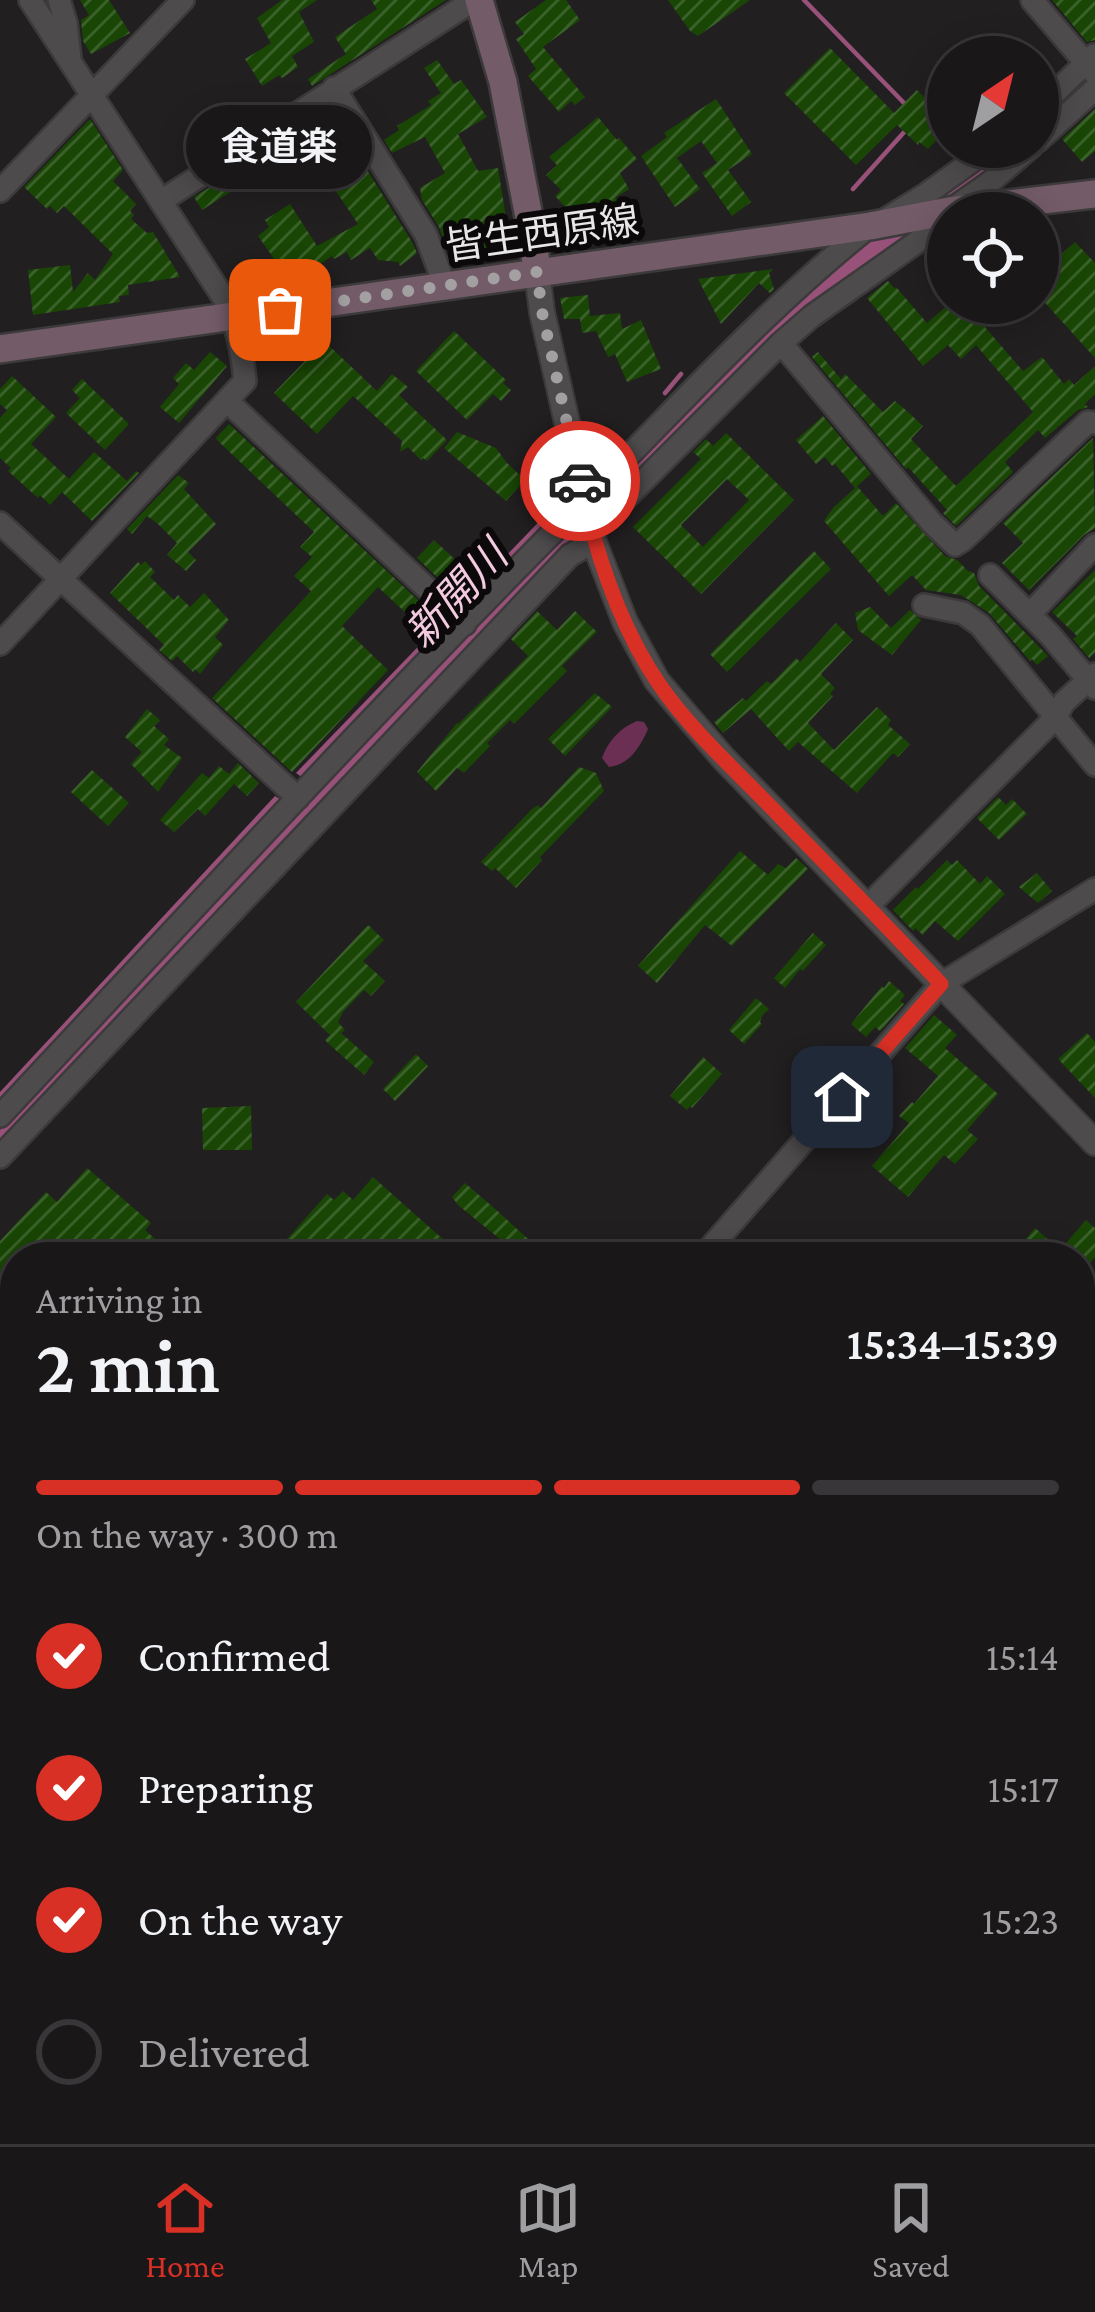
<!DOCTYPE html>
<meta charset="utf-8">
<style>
body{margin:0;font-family:"Crimson Pro","Noto Sans JP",serif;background:#272426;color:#f1f3f6;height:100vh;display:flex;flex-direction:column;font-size:45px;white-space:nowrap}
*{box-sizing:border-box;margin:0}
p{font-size:39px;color:#9f9fa2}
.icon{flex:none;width:66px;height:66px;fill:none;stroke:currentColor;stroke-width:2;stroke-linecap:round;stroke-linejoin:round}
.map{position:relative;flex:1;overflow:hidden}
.sheet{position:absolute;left:0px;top:1242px;width:1095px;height:903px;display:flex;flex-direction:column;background:#1a1719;border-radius:48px 48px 0 0;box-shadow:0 6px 30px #0003,0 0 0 3px #383638}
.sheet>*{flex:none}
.needle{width:78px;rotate:35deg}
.tools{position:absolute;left:927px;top:36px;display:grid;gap:24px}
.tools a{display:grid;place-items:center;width:132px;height:132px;border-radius:50%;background:#1a1719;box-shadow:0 6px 30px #0003,0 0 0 3px #383638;font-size:60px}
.pin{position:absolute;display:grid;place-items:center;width:102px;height:102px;color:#fff;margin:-51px;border-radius:24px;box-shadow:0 6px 18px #0006}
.courier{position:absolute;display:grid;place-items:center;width:120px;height:120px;margin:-60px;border:9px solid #d93025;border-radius:50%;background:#fff;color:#222;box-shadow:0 3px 15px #0007}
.bubble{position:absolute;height:84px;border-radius:42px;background:#1a1719;box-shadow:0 6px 30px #0003,0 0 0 3px #383638;font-size:39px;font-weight:600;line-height:84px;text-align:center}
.summary em{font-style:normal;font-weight:600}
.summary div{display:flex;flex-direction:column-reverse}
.summary{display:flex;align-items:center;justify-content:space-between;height:204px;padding:0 36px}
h1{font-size:78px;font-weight:600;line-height:90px}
.bar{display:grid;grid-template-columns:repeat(4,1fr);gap:18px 12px;align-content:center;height:144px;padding:0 36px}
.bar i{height:15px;border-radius:9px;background:#383638}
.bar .current{background:#d93025}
.bar p{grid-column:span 4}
ol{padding:0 36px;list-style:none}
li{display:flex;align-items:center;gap:36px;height:132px}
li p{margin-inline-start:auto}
li .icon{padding:12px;border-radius:50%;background:#d93025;color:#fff;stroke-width:4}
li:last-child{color:#9f9fa2}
li i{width:66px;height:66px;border:6px solid #383638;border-radius:50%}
.dock{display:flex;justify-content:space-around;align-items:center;height:168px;border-top:3px solid #383638;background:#1a1719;font-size:33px;color:#9f9fa2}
.dock a{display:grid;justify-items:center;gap:6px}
.dock .current{color:#d93025}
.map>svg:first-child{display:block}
</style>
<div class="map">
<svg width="1095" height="2144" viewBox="0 0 1095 2144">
<defs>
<pattern id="building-hatch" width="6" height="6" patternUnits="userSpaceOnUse" patternTransform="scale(3)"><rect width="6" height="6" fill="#194604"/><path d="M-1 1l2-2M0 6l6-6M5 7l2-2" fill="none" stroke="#3a6129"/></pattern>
</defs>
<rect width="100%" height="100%" fill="#221f21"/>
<path fill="#6b2f53" d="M637 721 644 722 648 729C640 747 629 765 609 767L602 758C608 741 620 728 637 721Z"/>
<path fill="#98527a" d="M1003 147H1018L963 187 887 252 796 319 576 539 567 551 0 1147V1130L637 456 844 257Z
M557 503 561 507 422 655 418 656 303 778 296 773Z
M275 796 281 800 0 1102V1092Z"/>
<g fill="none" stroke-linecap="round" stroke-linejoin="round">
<path stroke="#98527a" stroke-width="4.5" d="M804 0 904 103
M853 189 906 130
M665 393 681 374
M1080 1660 1095 1642
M974 2144 983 2130"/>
</g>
<path fill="url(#building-hatch)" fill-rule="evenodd" d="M80 0H109L130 33 91 54 83 41 81 20 89 15Z
M282 0H317L299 12 314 42 292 56 298 67 282 78 279 75 262 86 245 59 271 43 257 18Z
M371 0H446L312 86 308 79 346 54 335 37 377 9Z
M546 0H566L580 20 543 47 585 97 575 105 571 101 559 112 528 76 536 69 516 39 524 34 515 22Z
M668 0H750L698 36 690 31Z
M1052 0H1095V40L1087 42Z
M830 48 894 113 917 90 934 107 948 92V128L928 149 919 142 918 145 897 125 856 165 784 93Z
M437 60 454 84 461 80 464 84 487 117 458 134 478 171 498 168 509 236 485 254 456 258 449 253 439 227 422 200 420 188 445 173 425 137 392 153 384 140 399 130 397 126 431 105 428 101 441 93 424 68Z
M716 99 752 154 728 170 751 202 732 216 702 173 717 163 701 141 677 158 700 189 675 207 641 156 667 137 664 133Z
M1095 109V151L1082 162 1062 139Z
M598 117 617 140 619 138 637 159 620 173 629 189 615 198 630 210 619 224 604 212 594 225 573 209 570 212 555 196 561 190 546 175 557 165 549 157Z
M90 119 123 170 113 181 136 204 130 211 134 215 131 219 147 233 153 232 180 277 128 285 129 295 119 296 120 302 33 315 28 270 70 265 73 292 88 273 95 280 113 254 64 206 57 213 50 206 47 209 24 187Z
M354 149 412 242 417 253 400 266 398 262 378 260 370 248 351 260 347 252 334 259 332 256 301 277 299 274 289 280 258 236 269 227 265 220 290 204 317 246 358 224 325 175 330 172 327 166Z
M247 164 255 176 202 210 194 197Z
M1075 242 1095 263V358L1038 295V275Z
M773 269 769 273 774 289 770 293 759 283 721 324 698 279Z
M888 281 895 289 896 287 927 323 950 303H964L1023 371 1042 357 1064 384 1069 379 1074 385 1095 366V394L1085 404 1088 407 1078 410 1045 438 1038 430 1005 462 1013 472 956 526 943 513 947 510 908 467 906 469 812 357 818 352 841 379 845 374 883 412 895 401 907 411 923 426 911 439 956 486 1033 412 976 345 961 359 948 345 923 366 867 298Z
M588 295 590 316 620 313 622 329 641 320 661 369 627 382 615 354 608 357 596 331 582 333 580 319H564L560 298Z
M454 331 506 380 503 383 511 390 501 401 493 394 467 420 416 371Z
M324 341 377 391 392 374 408 387 399 395 447 440 427 461 423 458 421 460 408 447 400 452 402 441 353 396 317 434 274 393Z
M210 352 227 366 179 423 160 407 179 384 173 378 186 363 194 370Z
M12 376 56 417 31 444 69 479 94 452 127 481 136 471 139 473 92 521 62 492 50 505 40 495 38 498 8 471 11 468 0 458V418L7 410 0 404V389Z
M82 379 129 424 105 450 66 413 80 398 72 390Z
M823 416 871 474 857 486 883 516 896 503 945 556 957 560 968 571 974 573 979 586 1048 656 1037 665 1032 659 1030 661 989 613 961 595 926 590 912 575 889 596 824 521 833 508 855 488 835 464 832 466 825 457 816 464 796 440Z
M229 424 435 616 423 629 378 587 342 626 388 670 292 772 212 698 311 591 294 576 312 557 300 547 314 532 219 442 216 438Z
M457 432 496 448 507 463 525 480 506 501 444 448Z
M726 433 794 500 701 594 633 527 701 459 693 452 706 439 713 446ZM727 479 749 500 703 547 681 525Z
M1093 438 1095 528 1084 535 1029 590 1002 563 1023 543 1003 523Z
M178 475 189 483 184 489 216 524 188 552 196 560 186 571 167 555 177 543 157 523 147 516 132 534 127 529Z
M434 540 474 577 457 596 417 558Z
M814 551 831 569 727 672 710 654Z
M145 561 155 572 150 577 174 600 178 595 190 607 204 593 229 620 215 637 223 645 200 674 195 669 193 672 177 656 172 661 159 650 164 645 110 593 138 562 141 565Z
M1095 570V652L1089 658 1073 639 1077 636 1052 612Z
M870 607 891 628 910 610 921 620 892 655 858 630 855 613Z
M537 611 557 630 575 611 597 632 562 666 567 671 514 724 510 720 487 743 490 746 464 773 457 768 436 791 417 772 457 723 458 724 528 656 511 639Z
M836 623 853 640 821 674 835 688 830 694 833 696 808 723 834 750 877 707 891 720 888 725 910 744 898 757 893 753 857 793 798 742 789 751 751 709 723 733 714 722 743 698 746 701 767 681 771 684 796 658 800 662Z
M595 693 612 707 565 756 548 739Z
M147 709 160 720 154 726 169 739 164 745 182 758 158 792 131 764 142 752 125 737Z
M238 763 259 783 247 796 234 784 205 816 198 809 174 832 160 820 202 773 209 778 219 766 229 774Z
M579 767 596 773 604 791 540 857 542 860 516 888 495 868 492 871 481 862 532 809 538 805 541 808Z
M92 770 129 803 108 826 71 792Z
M998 797 1006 805 1012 799 1027 814 999 840 977 818Z
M740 851 768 875 778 864 786 868 796 858 808 869 732 946 705 925 657 983 638 966Z
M947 860 952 865 957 860 980 884 987 876 1005 894 958 941 935 921 923 935 915 928 913 931 893 910 916 887 918 889Z
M1037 873 1052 891 1038 903 1019 887Z
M368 925 384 940 363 961 385 981 371 996 364 990 343 1012 338 1022 345 1030 341 1033 374 1062 364 1075 331 1046 325 1040 330 1035 296 1002Z
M813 933 826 945 803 971 800 969 785 988 774 978Z
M889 981 905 995 900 1001 904 1004 880 1031 875 1027 866 1037 851 1024 882 986 884 988Z
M756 998 769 1009 762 1016 760 1022 762 1024 744 1044 729 1030Z
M934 1015 957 1035 945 1048 998 1094 967 1130 978 1139 955 1164 944 1155 908 1197 872 1166 909 1123 899 1116 912 1102 914 1104 938 1076 905 1048Z
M1087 1033 1095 1042V1098L1058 1059Z
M416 1054 428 1066 395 1101 383 1089Z
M703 1057 722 1074 692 1108 690 1106 687 1110 670 1096Z
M251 1106 252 1150H203L202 1108Z
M87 1168 151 1223 145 1230 176 1257H15V1630L0 1617V1241L46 1192 57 1202Z
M373 1177 463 1257H288L278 1249 327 1194 334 1200 343 1191 353 1200Z
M465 1183 494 1208 548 1257H522L458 1205 452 1197Z
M1086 1220 1095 1228V1257L1084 1270 1095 1279V1343L1080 1361V1337L1088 1327 1080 1319V1257H1011L1035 1228 1060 1250Z
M1080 1375 1095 1388V1452L1080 1471Z
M29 2130H87L69 2144H11Z
M345 2130H362L372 2144H315Z
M416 2130H516L520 2134 516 2144H412L410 2137Z
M562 2130H658L662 2133 657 2144H599L593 2140 589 2144H551Z
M700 2130H730L737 2136 730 2144H718L710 2136 703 2144H692Z"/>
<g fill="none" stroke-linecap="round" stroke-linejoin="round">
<defs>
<path id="minor" d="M59 0 66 23 70 58
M1032 0 1095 74
M334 88 426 235 445 286
M1038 109 1094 55
M1038 141 1095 89
M0 191 183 0
M161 201 474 0
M886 219 925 195 992 147
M781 343 932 523 955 545 963 540 1088 422 1095 423
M227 401 465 624
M0 523 298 798
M591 533 781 343 812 316 917 242 949 211 989 183 1031 147
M990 575 1050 635 1095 688
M924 605 963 613 980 625 1095 765
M1030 614 1095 545
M0 644 245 381C242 350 237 324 223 297L30 0
M868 906 1055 718 1064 702 1095 674
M0 1116C195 908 387 698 588 497 680 405 768 307 870 226
M0 1157 570 555 594 542
M702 1257 941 984 1095 889
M1080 1748 1095 1730
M0 2054 15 2038
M1080 2118 1095 2134
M214 2130 221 2144
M380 2130 397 2144
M181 2144 199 2130
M531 2144 544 2130
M672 2144 685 2130
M749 2144 764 2130"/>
<path id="tertiary" d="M537 272 542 312 594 542 625 622 657 681 724 759 1095 1143"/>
<path id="secondary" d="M479 0 503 82 533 238 537 272
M0 349 870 226 949 211 1095 194"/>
</defs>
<use href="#minor" stroke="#3c3a3b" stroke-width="26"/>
<use href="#tertiary" stroke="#3c3a3b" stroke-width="28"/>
<use href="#secondary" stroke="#3c3a3b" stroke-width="32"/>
<use href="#minor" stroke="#4e4b4c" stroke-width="21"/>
<use href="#tertiary" stroke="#4e4b4c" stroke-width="24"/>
<use href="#secondary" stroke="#745b68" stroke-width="27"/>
</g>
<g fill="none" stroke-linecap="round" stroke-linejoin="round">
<path stroke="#a3a0a2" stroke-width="12" stroke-dasharray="0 21.6" d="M280 310 537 272 542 312 580 481"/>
<path stroke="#d93025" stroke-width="15" d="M580 481C595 551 618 624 659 684 690 729 732 767 770 806 827 865 885 924 941 984L842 1097"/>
</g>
<g text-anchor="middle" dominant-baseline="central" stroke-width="12" stroke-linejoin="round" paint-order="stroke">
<g font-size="39" fill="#e8e6e7" stroke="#0b090a">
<text transform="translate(542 233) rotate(-8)">皆生西原線</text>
</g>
<g font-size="42" font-style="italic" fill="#f3cadf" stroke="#0b090a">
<text transform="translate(456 594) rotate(-47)">新開川</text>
</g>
</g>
</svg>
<div class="tools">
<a><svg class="needle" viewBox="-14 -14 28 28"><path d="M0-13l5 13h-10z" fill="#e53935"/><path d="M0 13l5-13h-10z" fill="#9f9fa2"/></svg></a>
<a><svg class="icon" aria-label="locate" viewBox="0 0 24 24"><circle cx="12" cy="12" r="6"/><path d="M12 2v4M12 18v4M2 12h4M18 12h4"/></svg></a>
</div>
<div class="pin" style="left:280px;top:310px;background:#ea580c"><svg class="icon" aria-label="bag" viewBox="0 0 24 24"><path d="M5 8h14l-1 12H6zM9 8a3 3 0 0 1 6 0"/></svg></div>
<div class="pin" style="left:842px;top:1097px;background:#1f2937"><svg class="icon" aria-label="home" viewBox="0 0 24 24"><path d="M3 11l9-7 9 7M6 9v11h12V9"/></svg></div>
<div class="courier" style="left:580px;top:481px"><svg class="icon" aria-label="car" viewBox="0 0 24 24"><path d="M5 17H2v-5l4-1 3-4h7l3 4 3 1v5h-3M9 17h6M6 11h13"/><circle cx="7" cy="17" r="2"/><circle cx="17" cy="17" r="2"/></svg></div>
<div class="bubble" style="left:186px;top:105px;width:186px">食道楽</div>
<section class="sheet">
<div class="summary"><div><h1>2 min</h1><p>Arriving in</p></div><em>15:34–15:39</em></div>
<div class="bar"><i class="current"></i><i class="current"></i><i class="current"></i><i></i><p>On the way · 300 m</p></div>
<ol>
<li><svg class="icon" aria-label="check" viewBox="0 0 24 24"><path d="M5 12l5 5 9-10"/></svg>Confirmed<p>15:14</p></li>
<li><svg class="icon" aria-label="check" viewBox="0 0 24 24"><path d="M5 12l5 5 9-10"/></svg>Preparing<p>15:17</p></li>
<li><svg class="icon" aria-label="check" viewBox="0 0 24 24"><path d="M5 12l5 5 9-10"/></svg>On the way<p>15:23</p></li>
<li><i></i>Delivered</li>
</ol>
</section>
</div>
<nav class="dock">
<a class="current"><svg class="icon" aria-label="home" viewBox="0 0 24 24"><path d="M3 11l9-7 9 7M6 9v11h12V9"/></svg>Home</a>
<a><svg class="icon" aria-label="map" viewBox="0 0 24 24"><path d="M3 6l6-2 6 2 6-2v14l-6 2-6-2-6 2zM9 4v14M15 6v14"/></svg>Map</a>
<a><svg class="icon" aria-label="saved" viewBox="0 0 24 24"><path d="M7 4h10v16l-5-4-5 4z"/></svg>Saved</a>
</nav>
